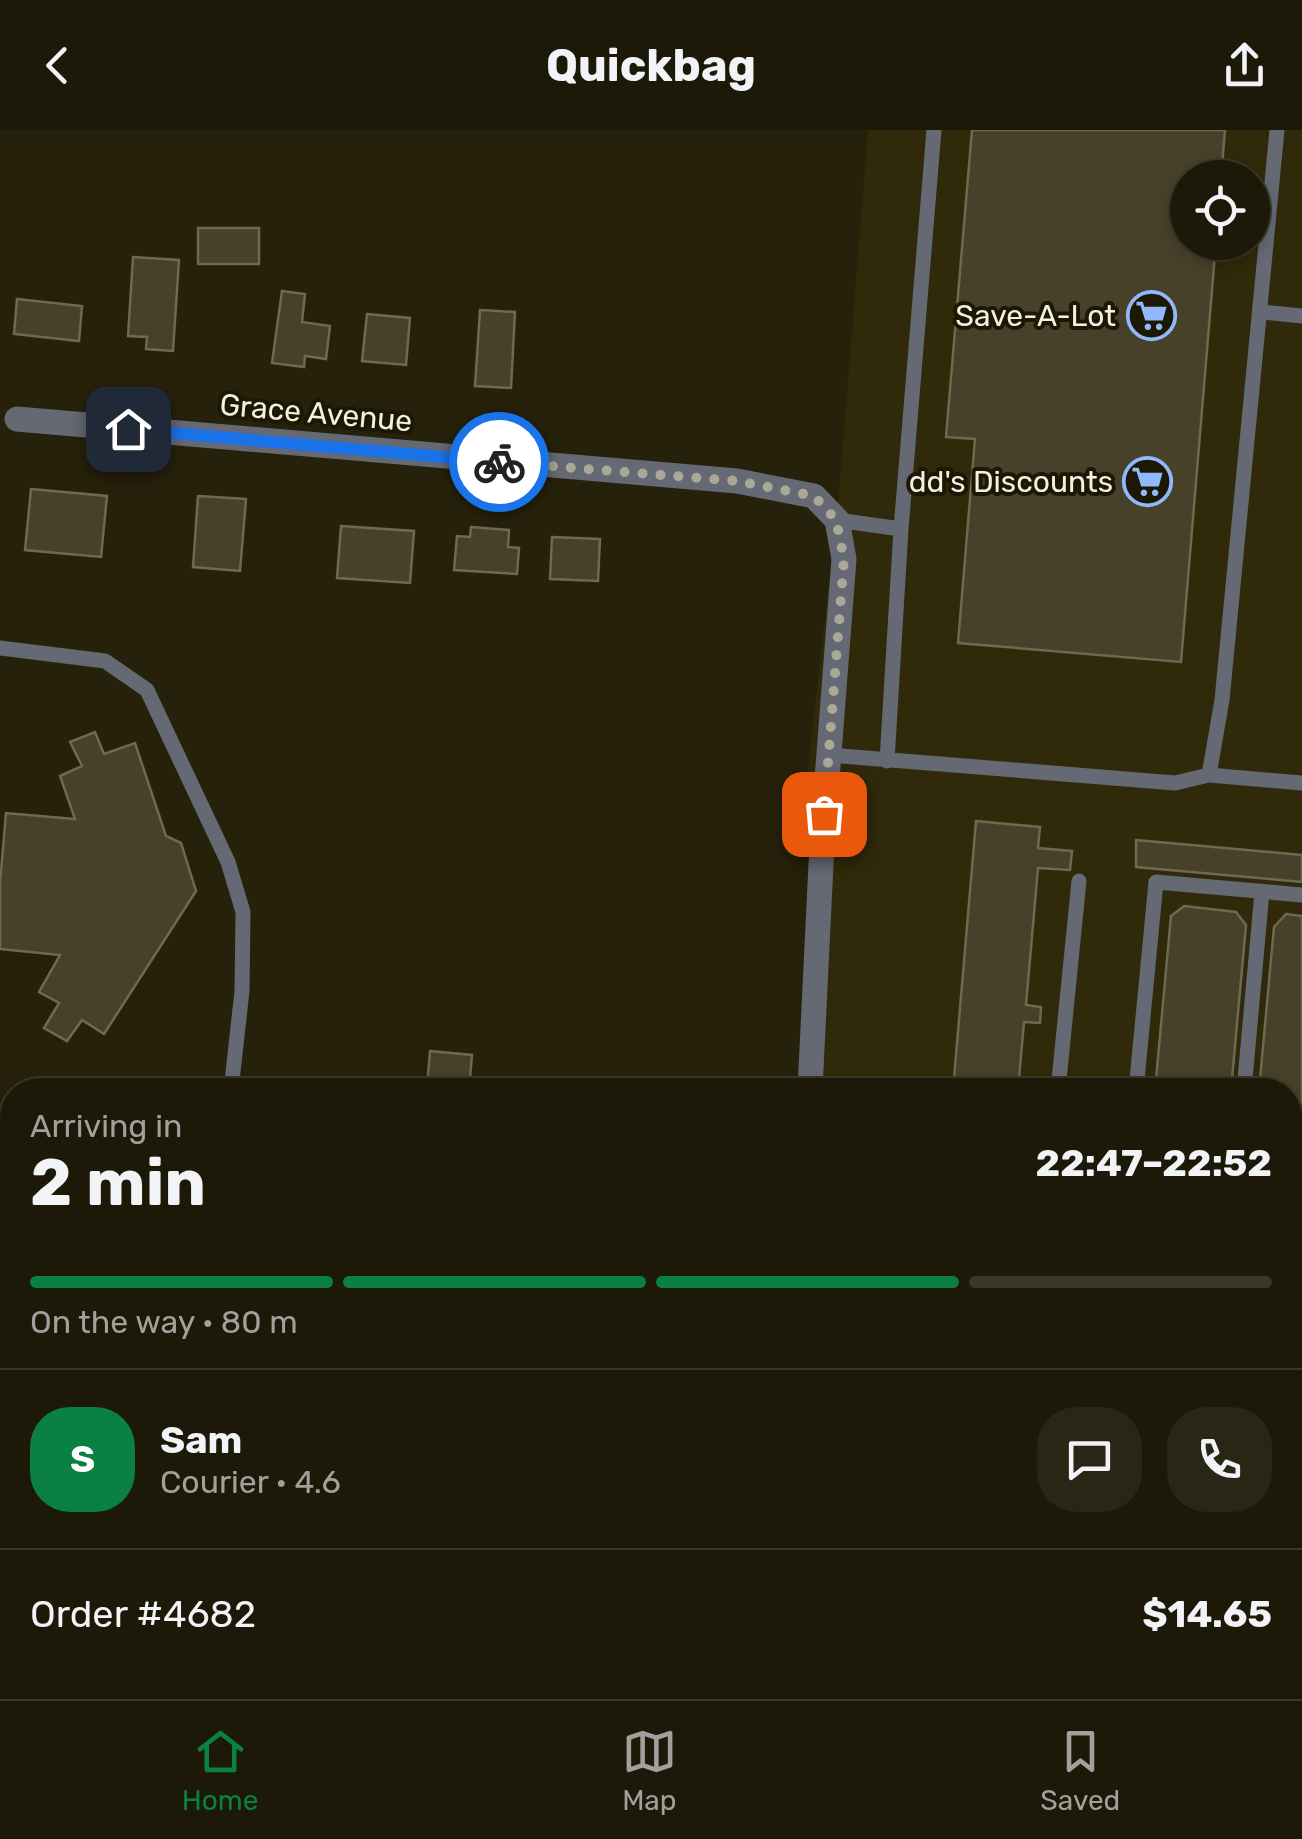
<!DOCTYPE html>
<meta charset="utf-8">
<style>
body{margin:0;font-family:Rubik,sans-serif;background:#292616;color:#f1f3f6;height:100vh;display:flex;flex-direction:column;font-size:38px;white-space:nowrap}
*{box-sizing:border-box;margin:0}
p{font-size:32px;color:#a0a09c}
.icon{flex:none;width:55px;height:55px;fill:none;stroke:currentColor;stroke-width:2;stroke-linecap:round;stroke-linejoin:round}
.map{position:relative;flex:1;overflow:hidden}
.details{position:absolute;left:0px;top:948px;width:1302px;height:622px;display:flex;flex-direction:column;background:#1c1908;border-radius:40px 40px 0 0;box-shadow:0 5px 15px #0003,0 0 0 2px #3a3829}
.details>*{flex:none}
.buttons{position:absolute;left:1170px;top:30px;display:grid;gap:20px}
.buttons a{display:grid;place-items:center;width:100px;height:100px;border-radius:50%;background:#1c1908;box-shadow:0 5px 15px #0003,0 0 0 2px #3a3829;font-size:50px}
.pin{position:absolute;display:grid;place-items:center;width:85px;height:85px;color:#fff;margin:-42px;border-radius:20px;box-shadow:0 5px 15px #0006}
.courier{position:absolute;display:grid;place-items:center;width:100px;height:100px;margin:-50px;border:8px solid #1a73e8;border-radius:50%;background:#fff;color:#222;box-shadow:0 2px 12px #0007}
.overview em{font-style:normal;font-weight:700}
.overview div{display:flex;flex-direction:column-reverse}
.overview{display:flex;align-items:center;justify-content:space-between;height:170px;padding:0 30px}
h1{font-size:65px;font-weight:700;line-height:75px}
.bar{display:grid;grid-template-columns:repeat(4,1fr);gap:15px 10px;align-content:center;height:120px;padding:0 30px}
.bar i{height:12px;border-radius:8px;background:#3a3829}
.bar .active{background:#0b8043}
.bar p{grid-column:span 4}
.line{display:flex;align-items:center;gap:25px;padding:0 30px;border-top:2px solid #3a3829}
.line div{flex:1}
.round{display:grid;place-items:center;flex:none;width:105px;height:105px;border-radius:40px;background:#292616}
header{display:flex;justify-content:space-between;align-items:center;height:130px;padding:0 30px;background:#1c1908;font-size:45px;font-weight:700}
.menu{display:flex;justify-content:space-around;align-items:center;height:140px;border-top:2px solid #3a3829;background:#1c1908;font-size:28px;color:#a0a09c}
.menu a{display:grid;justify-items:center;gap:5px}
.menu .active{color:#0b8043}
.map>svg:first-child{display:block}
</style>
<header><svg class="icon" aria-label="back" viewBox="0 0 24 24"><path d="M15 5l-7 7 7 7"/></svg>Quickbag<svg class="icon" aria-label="share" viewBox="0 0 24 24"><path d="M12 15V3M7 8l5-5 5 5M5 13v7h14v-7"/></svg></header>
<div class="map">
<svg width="1302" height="1569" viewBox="0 0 1302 1569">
<rect width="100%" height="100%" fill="#26210a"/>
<path fill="#30290a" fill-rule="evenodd" d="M868 0H1302V1569H739L741 1558H1290V960H809L832 666 805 664 838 375ZM1188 48H1252V112H1188Z"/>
<path fill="#47412a" stroke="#6e6950" stroke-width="2.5" d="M972 0H1225L1221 48H1188V112H1216L1181 532 958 513 975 309 946 307Z
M198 98H259V134H198Z
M133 127 179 130 173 221 146 219 147 207 128 206Z
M282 161 305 164 302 192 330 196 326 229 305 226 304 237 272 233Z
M17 169 82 176 79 211 14 204Z
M480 180 515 182 511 258 475 256Z
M367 184 410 188 406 235 362 231Z
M31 359 107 366 101 427 25 420Z
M198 366 246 369 240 441 193 437Z
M341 396 414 401 410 453 337 448Z
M471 397 509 400 508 417 519 418 517 444 454 440 457 406 470 407Z
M552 407 600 409 598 451 550 449Z
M95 602 104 624 135 613 166 706 181 713 196 761 104 904 82 890 67 911 44 898 59 873 39 862 60 825 0 819V753L6 683 75 689 60 646 82 636 70 612Z
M976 691 1040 697 1038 718 1072 721 1070 740 1038 738 1026 875 1041 877 1040 893 1024 892 1018 960H953Z
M1136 710 1302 725V752L1136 737Z
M1184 776 1236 782 1246 795 1231 960H1155L1171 786Z
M1286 784 1302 786V1024L1290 1023V960H1259L1274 797Z
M430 921 472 925 469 960 427 956Z
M1290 1061 1302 1062V1085L1290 1084Z
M0 1129 12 1130V1183H9V1176L0 1175Z
M0 1235 12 1236V1316L0 1315 3 1266H0Z
M0 1349 10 1350 8 1362H12L11 1420 0 1419Z
M0 1466 10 1467 5 1529 0 1528Z
M408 1558H449L448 1568 408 1562Z
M630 1558H679L678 1569H649V1563L629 1561Z"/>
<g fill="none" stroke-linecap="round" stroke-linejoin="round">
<path stroke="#646973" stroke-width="15" d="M1262 182 1302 186
M837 390 901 399 934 0
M0 518 105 531 147 560 228 732 243 782 242 861 231 960
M829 625 1175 653 1209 645 1302 653
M887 631 901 399
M1209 645 1222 570 1277 0
M1058 960 1079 751
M1136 960 1156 752 1302 765
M1244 960 1262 762
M1290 1038 1302 1039
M1290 1264 1294 1261 1300 1226
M1290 1444 1302 1445
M1290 1550 1291 1540 1302 1529
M1003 1569 1004 1558
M1287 1569 1289 1558"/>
<path stroke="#646973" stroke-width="25" d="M17 289 737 351 814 366 837 390 844 429 822 714 810 960
M0 1041 12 1042
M1290 1158 1302 1159
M312 1569 313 1558
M760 1569 761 1558"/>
</g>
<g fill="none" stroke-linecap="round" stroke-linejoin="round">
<path stroke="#aca897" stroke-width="10" stroke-dasharray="0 18" d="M499 332 737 351 814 366 836 390 844 429 824 684"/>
<path stroke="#1a73e8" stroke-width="12" d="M128 299 499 332"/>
</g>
<defs>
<symbol id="supermarket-ring" viewBox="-11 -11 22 22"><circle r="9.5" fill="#1d1803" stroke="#90b8fd" stroke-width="1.5"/><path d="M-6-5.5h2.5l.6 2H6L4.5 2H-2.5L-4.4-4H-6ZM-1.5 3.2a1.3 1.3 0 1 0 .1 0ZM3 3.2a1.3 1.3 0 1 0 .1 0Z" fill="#90b8fd"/></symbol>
</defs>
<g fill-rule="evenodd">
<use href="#supermarket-ring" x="1124" y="158" width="55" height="55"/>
<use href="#supermarket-ring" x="1120" y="324" width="55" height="55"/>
</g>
<g text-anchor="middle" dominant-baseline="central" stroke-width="8" stroke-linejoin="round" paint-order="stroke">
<g font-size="30" fill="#f4f1e3" stroke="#1d1803" text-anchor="end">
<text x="1116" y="186">Save-A-Lot</text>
<text x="1113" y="352">dd's Discounts</text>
</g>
<g font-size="30" fill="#f4f1e3" stroke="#1d1803">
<text transform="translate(316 283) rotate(5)">Grace Avenue</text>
</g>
</g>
</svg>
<div class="buttons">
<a><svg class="icon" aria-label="locate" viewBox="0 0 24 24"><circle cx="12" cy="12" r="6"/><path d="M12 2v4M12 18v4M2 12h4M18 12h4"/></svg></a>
</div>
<div class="pin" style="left:824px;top:684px;background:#ea580c"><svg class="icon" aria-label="bag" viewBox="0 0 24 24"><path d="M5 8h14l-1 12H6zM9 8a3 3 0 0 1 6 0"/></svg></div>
<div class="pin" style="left:128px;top:299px;background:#1f2937"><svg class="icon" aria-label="home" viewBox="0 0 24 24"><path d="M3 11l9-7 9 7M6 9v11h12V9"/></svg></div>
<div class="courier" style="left:499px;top:332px"><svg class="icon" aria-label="bike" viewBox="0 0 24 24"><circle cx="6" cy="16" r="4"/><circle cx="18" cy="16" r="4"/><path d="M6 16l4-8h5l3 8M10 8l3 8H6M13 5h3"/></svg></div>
<section class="details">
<div class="overview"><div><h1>2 min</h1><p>Arriving in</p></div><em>22:47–22:52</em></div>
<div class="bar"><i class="active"></i><i class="active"></i><i class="active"></i><i></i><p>On the way · 80 m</p></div>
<div class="line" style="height:180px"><b class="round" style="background:#0b8043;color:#fff">S</b><div><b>Sam</b><p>Courier · 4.6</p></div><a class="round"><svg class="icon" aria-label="chat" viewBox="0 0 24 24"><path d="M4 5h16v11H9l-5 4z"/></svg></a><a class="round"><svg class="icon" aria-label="phone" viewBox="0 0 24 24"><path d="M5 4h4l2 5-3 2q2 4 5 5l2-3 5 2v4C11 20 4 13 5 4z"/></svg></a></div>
<div class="line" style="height:130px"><div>Order #4682</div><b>$14.65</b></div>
</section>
</div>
<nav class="menu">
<a class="active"><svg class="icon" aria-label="home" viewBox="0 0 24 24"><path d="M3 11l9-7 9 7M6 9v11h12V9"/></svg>Home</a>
<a><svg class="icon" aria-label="map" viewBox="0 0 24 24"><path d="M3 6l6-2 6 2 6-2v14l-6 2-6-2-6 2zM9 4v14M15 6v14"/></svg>Map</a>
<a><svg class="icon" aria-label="saved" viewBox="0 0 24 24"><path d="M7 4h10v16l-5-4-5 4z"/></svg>Saved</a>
</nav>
